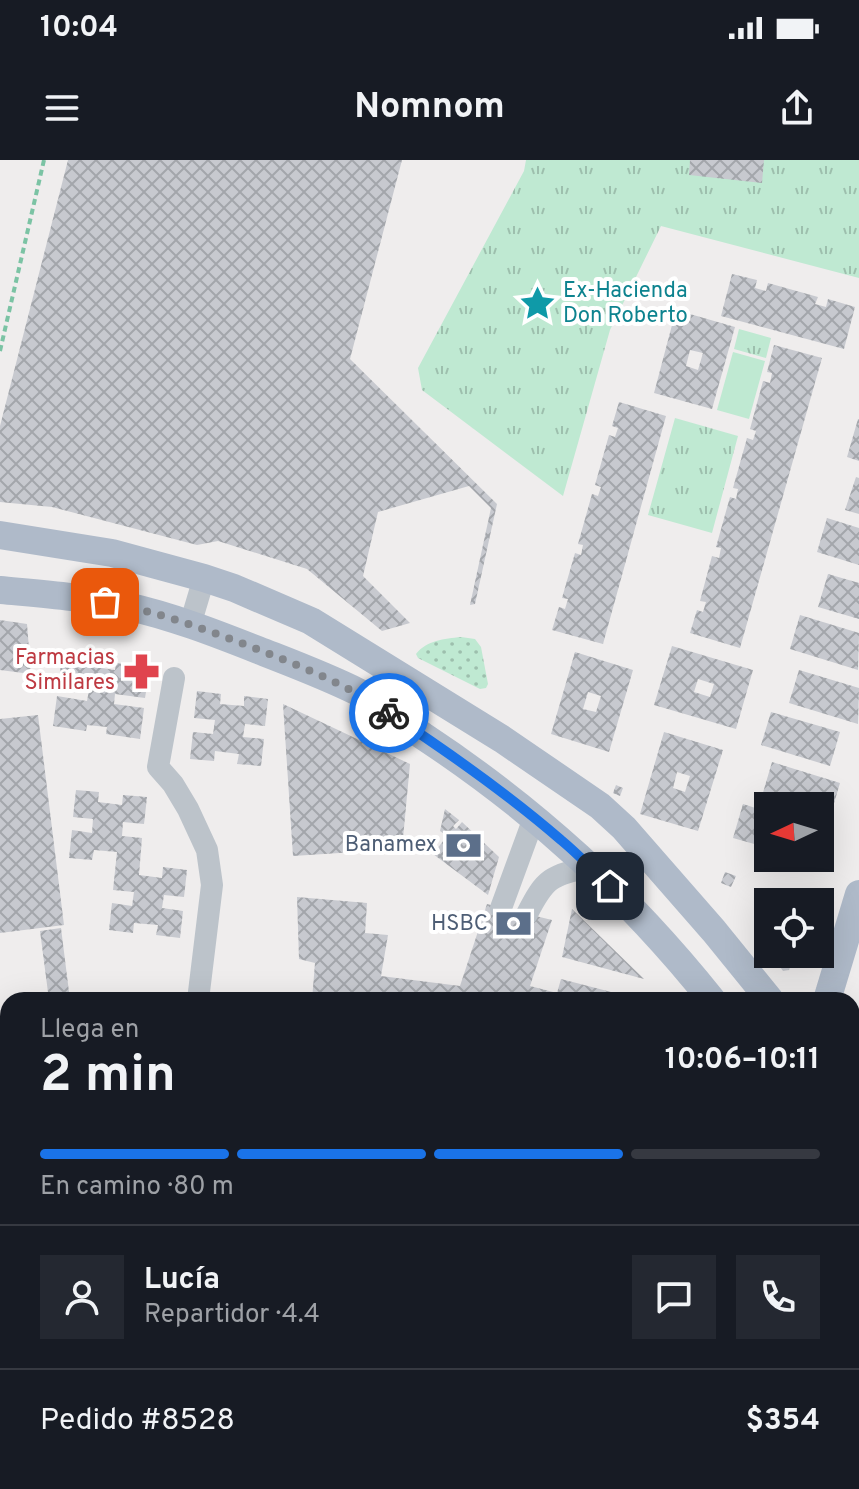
<!DOCTYPE html>
<html lang="es">
<meta charset="utf-8">
<style>
body{margin:0;font-family:Overpass,sans-serif;background:#242831;color:#f1f3f6;height:100vh;display:flex;flex-direction:column;font-size:30px;white-space:nowrap}
*{box-sizing:border-box;margin:0}
p{font-size:26px;color:#9ea1a6}
.icon{flex:none;width:44px;height:44px;fill:none;stroke:currentColor;stroke-width:2;stroke-linecap:round;stroke-linejoin:round}
.map{position:relative;flex:1;overflow:hidden}
.sheet{position:absolute;left:0px;top:832px;width:860px;height:498px;display:flex;flex-direction:column;background:#171b24;border-radius:24px 24px 0 0;box-shadow:0 8px 32px #0002}
.sheet>*{flex:none}
.needle{width:52px;rotate:266deg}
.fabs{position:absolute;left:754px;top:632px;display:grid;gap:16px}
.fabs a{display:grid;place-items:center;width:80px;height:80px;border-radius:0px;background:#171b24;box-shadow:0 8px 32px #0002;font-size:40px}
.pin{position:absolute;display:grid;place-items:center;width:68px;height:68px;color:#fff;margin:-34px;border-radius:16px;box-shadow:0 4px 12px #0006}
.courier{position:absolute;display:grid;place-items:center;width:80px;height:80px;margin:-40px;border:6px solid #1a73e8;border-radius:50%;background:#fff;color:#222;box-shadow:0 2px 10px #0007}
.overview em{font-style:normal;font-weight:700}
.overview div{display:flex;flex-direction:column-reverse}
.overview{display:flex;align-items:center;justify-content:space-between;height:136px;padding:0 40px}
h1{font-size:52px;font-weight:700;line-height:60px}
.bar{display:grid;grid-template-columns:repeat(4,1fr);gap:12px 8px;align-content:center;height:96px;padding:0 40px}
.bar i{height:10px;border-radius:6px;background:#363941}
.bar .on{background:#1a73e8}
.bar p{grid-column:span 4}
.line{display:flex;align-items:center;gap:20px;padding:0 40px;border-top:2px solid #363941}
.line div{flex:1}
.round{display:grid;place-items:center;flex:none;width:84px;height:84px;border-radius:0px;background:#242831}
.status{display:flex;justify-content:space-between;align-items:center;height:56px;padding:0 40px;background:#171b24;direction:ltr}
.status svg{height:22px;fill:currentColor}
header{display:flex;justify-content:space-between;align-items:center;height:104px;padding:0 40px;background:#171b24;font-size:36px;font-weight:700}
.map>svg:first-child{display:block}
</style>
<div class="status"><b>10:04</b><svg viewBox="0 0 49 12"><path d="M0 12V9h3v3zM5 12V6h3v6zM10 12V3h3v9zM15 12V0h3v12zM26 1h20v11H26zM47 4h2v5h-2z"/></svg></div>
<header><svg class="icon" aria-label="menu" viewBox="0 0 24 24"><path d="M4 6h16M4 12h16M4 18h16"/></svg>Nomnom<svg class="icon" aria-label="share" viewBox="0 0 24 24"><path d="M12 15V3M7 8l5-5 5 5M5 13v7h14v-7"/></svg></header>
<div class="map">
<svg width="859" height="1329" viewBox="0 0 859 1329">
<defs>
<pattern id="grass-dots" width="8" height="8" patternUnits="userSpaceOnUse" patternTransform="scale(2)"><rect width="8" height="8" fill="#bfe9d2"/><path d="M2 2h.1M6 6h.1" fill="none" stroke="#9dbfad" stroke-width="1.8" stroke-linecap="round"/></pattern>
<pattern id="park-tufts" width="24" height="20" patternUnits="userSpaceOnUse" patternTransform="scale(2)"><rect width="24" height="20" fill="#bfe9d2"/><path d="M3 7l-1-3M5 7V3M7 7l1-3M15 17l-1-3M17 17v-4M19 17l1-3" fill="none" stroke="#9dbfad"/></pattern>
<pattern id="building-cross-hatch" width="8" height="8" patternUnits="userSpaceOnUse" patternTransform="scale(2)"><rect width="8" height="8" fill="#c7c9cf"/><path d="M0 0l8 8M0 8l8-8" fill="none" stroke="#a3a6ab"/></pattern>
</defs>
<rect width="100%" height="100%" fill="#efeded"/>
<path fill="url(#grass-dots)" d="M461 477 475 479 481 487 488 524 486 528 480 529 418 498 416 494C427 480 444 479 461 477Z"/>
<path fill="url(#park-tufts)" d="M526 0H859V118L661 66 610 170 563 336 422 230 418 208 524 11Z
M739 169 771 178 766 198 734 189Z
M675 258 738 276 712 373 648 355Z"/>
<path fill="#bfe9d2" d="M733 192 765 201 749 259 717 250Z"/>
<path fill="url(#building-cross-hatch)" fill-rule="evenodd" d="M68 0H402L350 199 497 344 475 444 470 445 491 348 469 326 378 352 363 416 410 463 382 471 307 409 218 381 197 385 52 347 0 342V266Z
M690 0H764L762 23 689 15Z
M732 114 757 120 755 128 766 131 768 123 818 137 815 144 826 147 828 139 855 147 844 189 721 156Z
M676 150 735 167 712 249 654 233ZM690 190 703 193 698 210 686 206Z
M774 185 822 198 740 488 690 473 697 450 703 452 706 442 700 441 712 396 719 398 721 388 716 387 730 337 736 339 738 329 733 328 747 278 753 280 756 271 750 269 763 221 770 223 772 213 767 212Z
M619 242 666 256 603 484 552 470 559 447 565 449 568 439 562 438 575 393 581 395 583 385 578 384 592 334 598 336 601 327 595 325 609 275 615 277 618 268 612 266Z
M858 259H859V301L847 297Z
M856 317 859 318V354L845 350Z
M827 358 859 368V405L817 392Z
M828 414 859 423V459L818 447Z
M800 455 859 473 858 510 790 489Z
M0 460 27 464 31 514 0 510Z
M672 486 753 510 736 569 654 545ZM698 519 714 524 710 537 694 532Z
M575 492 633 510 609 592 551 574ZM588 532 601 536 596 552 583 549Z
M62 496 96 500 95 507 115 510 116 503 150 508 145 538 115 534 114 544 144 548 140 579 106 574 107 567 87 565 86 571 53 566 57 536 87 541 89 530 58 526Z
M799 510 859 528 858 564 789 543Z
M197 531 221 534 220 544 244 546V536L268 539 265 566 245 564 243 577 264 579 261 606 237 604 239 594 215 591 214 601 190 599 193 572 213 574 215 560 194 558Z
M283 544 410 604 402 689 293 696Z
M771 552 840 572 830 606 761 585Z
M38 555 64 765 0 773V559Z
M664 572 723 590 698 671 640 654ZM677 612 690 616 685 632 673 628Z
M772 602 840 623 830 657 820 654V646H795L762 636Z
M616 625 623 628 620 636 613 633Z
M76 630 99 632 98 642 122 645 123 635 147 637 144 664 123 662 122 676 142 678 139 715 162 718 163 707 187 710 184 737 164 735 162 748 183 751 180 778 156 775 158 765 134 763 133 773 109 770 112 743 132 746 134 732 113 730 117 692 94 690 92 700 69 698 72 670 92 673 93 659 73 657Z
M743 644 768 652V688L733 678Z
M445 649 459 660 453 666 456 669 462 662 499 697 488 735 433 694 447 676 440 671Z
M725 712 736 716 731 727 721 723Z
M297 737 367 743 365 773 388 775 381 816 460 826 487 744 552 760 530 826 557 833 561 819 642 840H312L315 803 299 799Z
M572 749 644 819 562 797Z
M767 759H768V790L760 780Z
M61 768 70 840H49L40 771Z
M771 794H795L789 810 783 811Z
M248 1322H300L299 1326 279 1324V1329H248Z
M487 1322H597L596 1329H511Z"/>
<g fill="none" stroke-linecap="round" stroke-linejoin="round">
<path stroke="#7bc3a4" stroke-width="4" stroke-dasharray="6 4" stroke-linecap="butt" d="M0 191 44 0"/>
<path stroke="#bcc3ca" stroke-width="22" d="M190 465 204 418
M174 518 158 607 173 624 188 649 207 690 212 725 198 840
M501 748 534 658
M527 754C545 718 551 715 591 707
M0 1065 8 1070
M0 1174 8 1153
M136 1329 137 1322
M820 1329 821 1322"/>
<path stroke="#afbac9" stroke-width="28" d="M0 375 112 393 204 418 234 428 311 461 502 579 600 646 624 668 714 771 770 840
M0 430C42 434 84 437 126 446 171 456 215 473 258 490 291 503 326 516 358 532 381 544 402 561 423 576 535 650 628 735 712 840
M827 840 859 734
M852 931 859 912
M852 986 859 1003
M852 1169 859 1171
M748 1329 750 1322"/>
</g>
<g fill="none" stroke-linecap="round" stroke-linejoin="round">
<path stroke="#82868c" stroke-width="8" stroke-dasharray="0 14.4" d="M105 442C157 451 207 470 257 489 302 507 348 525 389 553"/>
<path stroke="#1a73e8" stroke-width="10" d="M389 553C448 592 507 633 561 680 578 694 594 711 610 726"/>
</g>
<defs>
<symbol id="sight-bare" viewBox="-9 -9 18 18"><path d="M0-6L1.8-2.2L6-1.7L2.9 1.2L3.7 5.4L0 3.3L-3.7 5.4L-2.9 1.2L-6-1.7L-1.8-2.2Z" fill="#0f9aa8" stroke="#fff" stroke-width="2.5" paint-order="stroke"/></symbol>
<symbol id="pharmacy-bare" viewBox="-9 -9 18 18"><path d="M-2-6h4v4h4v4h-4v4h-4v-4h-4v-4h4Z" fill="#e0444e" stroke="#fff" stroke-width="2.5" paint-order="stroke"/></symbol>
<symbol id="bank-bare" viewBox="-9 -9 18 18"><path d="M-6-4H6V4H-6ZM0-2.3a2.3 2.3 0 1 0 0 4.6a2.3 2.3 0 1 0 0-4.6Z" fill="#5c6f8a" stroke="#fff" stroke-width="2.5" paint-order="stroke"/></symbol>
</defs>
<g fill-rule="evenodd">
<use href="#sight-bare" x="512" y="118" width="51" height="51"/>
<use href="#pharmacy-bare" x="116" y="486" width="51" height="51"/>
<use href="#bank-bare" x="438" y="660" width="51" height="51"/>
<use href="#bank-bare" x="488" y="738" width="51" height="51"/>
</g>
<g text-anchor="middle" dominant-baseline="central" stroke-width="8" stroke-linejoin="round" paint-order="stroke">
<g font-size="22" fill="#0d838f" stroke="#fff" text-anchor="start">
<text x="563" y="131">Ex-Hacienda<tspan x="563" dy="25">Don Roberto</tspan></text>
</g>
<g font-size="22" fill="#be3a42" stroke="#fff" text-anchor="end">
<text x="115" y="498">Farmacias<tspan x="115" dy="25">Similares</tspan></text>
</g>
<g font-size="22" fill="#4e5e75" stroke="#fff" text-anchor="end">
<text x="437" y="685">Banamex</text>
<text x="488" y="764">HSBC</text>
</g>
</g>
</svg>
<div class="fabs">
<a><svg class="needle" viewBox="-14 -14 28 28"><path d="M0-13l5 13h-10z" fill="#e53935"/><path d="M0 13l5-13h-10z" fill="#9ea1a6"/></svg></a>
<a><svg class="icon" aria-label="locate" viewBox="0 0 24 24"><circle cx="12" cy="12" r="6"/><path d="M12 2v4M12 18v4M2 12h4M18 12h4"/></svg></a>
</div>
<div class="pin" style="left:105px;top:442px;background:#ea580c"><svg class="icon" aria-label="bag" viewBox="0 0 24 24"><path d="M5 8h14l-1 12H6zM9 8a3 3 0 0 1 6 0"/></svg></div>
<div class="pin" style="left:610px;top:726px;background:#1f2937"><svg class="icon" aria-label="home" viewBox="0 0 24 24"><path d="M3 11l9-7 9 7M6 9v11h12V9"/></svg></div>
<div class="courier" style="left:389px;top:553px"><svg class="icon" aria-label="bike" viewBox="0 0 24 24"><circle cx="6" cy="16" r="4"/><circle cx="18" cy="16" r="4"/><path d="M6 16l4-8h5l3 8M10 8l3 8H6M13 5h3"/></svg></div>
<section class="sheet">
<div class="overview"><div><h1>2 min</h1><p>Llega en</p></div><em>10:06–10:11</em></div>
<div class="bar"><i class="on"></i><i class="on"></i><i class="on"></i><i></i><p>En camino · 80 m</p></div>
<div class="line" style="height:144px"><a class="round"><svg class="icon" aria-label="person" viewBox="0 0 24 24"><circle cx="12" cy="8" r="4"/><path d="M4 21q1-7 8-7t8 7"/></svg></a><div><b>Lucía</b><p>Repartidor · 4.4</p></div><a class="round"><svg class="icon" aria-label="chat" viewBox="0 0 24 24"><path d="M4 5h16v11H9l-5 4z"/></svg></a><a class="round"><svg class="icon" aria-label="phone" viewBox="0 0 24 24"><path d="M5 4h4l2 5-3 2q2 4 5 5l2-3 5 2v4C11 20 4 13 5 4z"/></svg></a></div>
<div class="line" style="height:104px"><div>Pedido #8528</div><b>$354</b></div>
</section>
</div>
